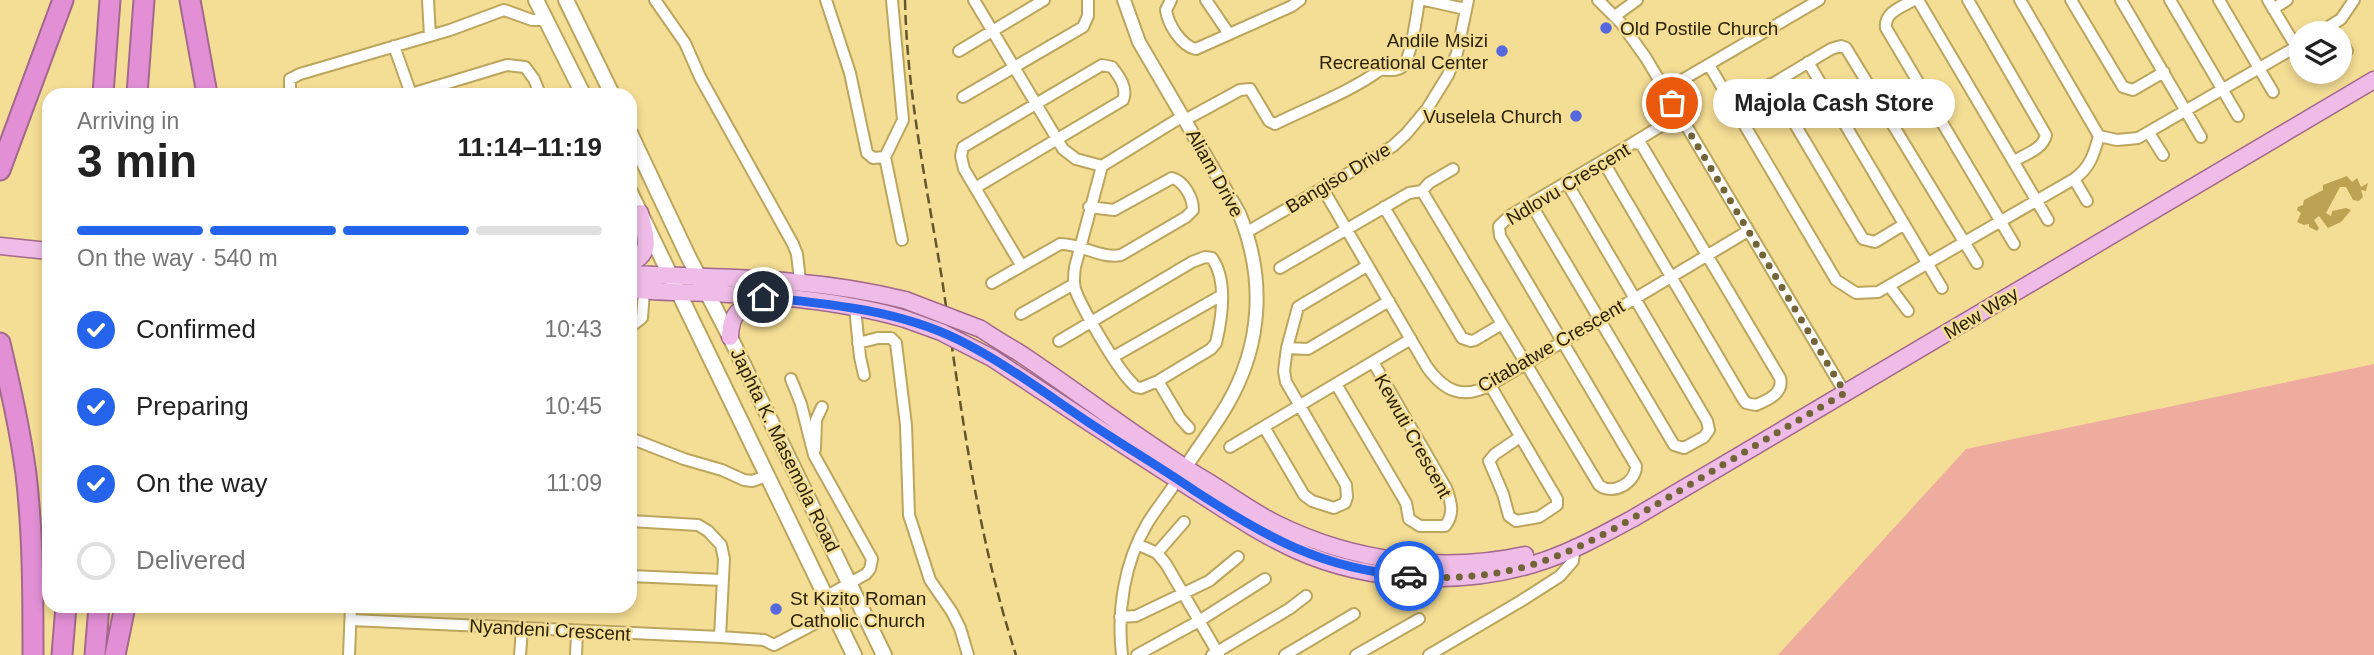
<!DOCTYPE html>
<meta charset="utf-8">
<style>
body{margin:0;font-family:Arial,sans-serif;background:#f2f2f2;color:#222;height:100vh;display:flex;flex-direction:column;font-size:26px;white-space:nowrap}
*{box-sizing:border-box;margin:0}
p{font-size:23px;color:#767676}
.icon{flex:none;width:38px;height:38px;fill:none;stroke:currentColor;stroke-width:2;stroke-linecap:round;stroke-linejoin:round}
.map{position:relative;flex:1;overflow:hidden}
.sheet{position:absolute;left:42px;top:88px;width:595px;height:525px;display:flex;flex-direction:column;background:#fff;border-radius:21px;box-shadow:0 4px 10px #0003}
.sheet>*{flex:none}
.tools{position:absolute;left:2289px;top:21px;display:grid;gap:14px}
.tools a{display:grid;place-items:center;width:63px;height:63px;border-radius:50%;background:#fff;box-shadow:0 4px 10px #0003;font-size:35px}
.pin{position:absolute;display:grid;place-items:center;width:60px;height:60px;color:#fff;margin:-30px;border:4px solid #fff;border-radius:50%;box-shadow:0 2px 7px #0007}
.courier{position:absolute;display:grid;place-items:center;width:70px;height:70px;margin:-35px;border:5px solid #2563eb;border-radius:50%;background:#fff;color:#222;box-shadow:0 2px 9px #0007}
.bubble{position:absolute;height:49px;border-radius:24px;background:#fff;box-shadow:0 4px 10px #0003;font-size:23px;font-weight:600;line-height:49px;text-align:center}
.summary em{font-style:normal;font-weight:600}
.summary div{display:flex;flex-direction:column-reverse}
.summary{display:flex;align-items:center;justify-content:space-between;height:119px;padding:0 35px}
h1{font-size:46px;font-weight:600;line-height:52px}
.bar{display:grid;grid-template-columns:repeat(4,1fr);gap:10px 7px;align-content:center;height:84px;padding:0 35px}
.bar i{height:9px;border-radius:5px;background:#e0e0e0}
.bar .on{background:#2563eb}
.bar p{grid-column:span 4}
ol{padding:0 35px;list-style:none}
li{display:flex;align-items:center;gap:21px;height:77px}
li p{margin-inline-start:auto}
li .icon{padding:7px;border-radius:50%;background:#2563eb;color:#fff;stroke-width:4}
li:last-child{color:#767676}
li i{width:38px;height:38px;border:4px solid #e0e0e0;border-radius:50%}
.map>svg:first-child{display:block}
</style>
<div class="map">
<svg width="2374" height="655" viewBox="0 0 2374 655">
<rect width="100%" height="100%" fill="#f4dd94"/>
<path fill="#edac9e" d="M2374 364V655H1778L1966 449Z"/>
<path fill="#bca353" d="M2347 176 2352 182 2357 178 2361 187 2368 183 2366 191 2361 190 2363 197 2359 201 2353 200 2346 187H2340L2326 213 2331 216 2332 211 2346 208 2351 210 2341 222 2328 228 2319 216 2314 220 2319 228 2317 231 2309 227V224L2304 225 2297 222 2301 213 2297 210 2298 207 2303 205 2304 200 2323 190V185Z"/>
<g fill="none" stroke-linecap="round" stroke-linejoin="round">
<defs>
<path id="minor" d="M428 0 430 36
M655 0 685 43 700 77 793 244 797 254 800 281
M826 0 850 73 867 153 873 158 885 157 902 240
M974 0 1063 149 1076 159 1102 166
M1171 0 1166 10C1168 24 1181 46 1196 49L1292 6 1300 0
M1206 0 1229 34
M1425 0 1465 9
M1598 0 1621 23 1646 58 1845 393
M1914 0C1902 7 1884 12 1886 28L2014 244
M1918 0 2048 220
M1968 0 2046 135C2043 149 2026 154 2014 161
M2071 0 2123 87 2133 90 2164 72
M2121 0 2201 137
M2170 0 2238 116
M2219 0 2273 92
M2268 0 2301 55
M2273 9 2287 0
M1615 16 1637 0
M2319 33 2341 19 2354 0
M2340 39 2347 51
M394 46 411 94
M959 51 1044 0
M1808 62 1942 288
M1709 65 1836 280 1856 293 1878 292 2074 179C2090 168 2094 154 2099 136L2020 0
M2311 72 2312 74
M1771 84 1863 239 1875 242 1903 225
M1665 90 1819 0
M290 94V79L300 74 450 30 504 10 532 20H546
M411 94 507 65 525 67 534 79 540 94
M963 97 1083 27 1088 16V0
M1734 107 1831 49 1841 46 1846 48 1977 263
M1185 120 1240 90 1250 89 1269 121 1275 124C1311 106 1348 93 1380 70 1387 69 1396 72 1402 67 1411 60 1417 13 1419 0
M2149 133 2163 155
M2099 136 2117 140 2138 138 2301 44
M1633 143 1679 115
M885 157 903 120 892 0
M1102 166 1183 116
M2074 179 2087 201
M975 188 1123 100C1128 88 1119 76 1112 67L1102 65 963 147 961 156 964 169 1021 265
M1323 189 1427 367C1444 391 1463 400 1490 385L1748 231
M1422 191 1429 183 1453 169
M1531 204 1674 445 1684 448 1704 437 1709 430 1707 421 1567 183
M1384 207 1462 338 1471 341 1475 340 1502 324
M1247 232 1366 163 1393 146 1406 134 1427 109 1448 75 1457 53 1468 0
M1280 268 1409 193 1422 191 1599 485C1612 496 1636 483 1636 466L1500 236 1499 226 1511 215 1633 143 1641 144 1780 378C1784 393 1768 400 1756 405L1746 403 1743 399 1603 161
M992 283 1060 244C1080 243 1100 259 1121 255L1186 217 1193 210C1193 198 1184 181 1172 178L1114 210 1089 207
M1890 287 1908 311
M855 308 860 357 864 375
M1021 314 1074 284
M630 327 642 318 644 291
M1059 341 1192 262 1205 257 1212 258C1228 281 1222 318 1216 343L1211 349 1158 381 1141 388C1136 387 1135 387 1132 383 1118 370 1081 307 1075 289 1073 281 1074 274 1075 267L1102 166
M858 343 878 338H891L896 343 906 425 909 515 930 580 952 612 960 628 968 655
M1287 348 1308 349 1389 301
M1113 357 1222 295
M791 379 801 404 814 455 872 559 870 569 866 574 825 597
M1158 381 1180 418 1189 428
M1336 384 1406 503 1409 519 1420 526H1445C1455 514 1451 501 1446 488L1373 362
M1490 385 1557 499V505L1539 517 1516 521 1509 516 1503 494 1489 461 1495 454 1520 437
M1264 427 1304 495 1312 501 1334 508 1345 503 1347 497 1346 485 1286 382 1284 371 1287 348 1298 307 1367 266
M630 438 684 459 722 470 744 480 752 481 767 476
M1230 447 1411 339
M815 449 816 420 822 407
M630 521 698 525 708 531 721 545 724 559 720 637
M1137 544 1157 553 1166 564 1219 655
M1157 553 1184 522
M630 576 722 580
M1120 617 1136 616 1209 581 1238 557
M351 620 720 637 764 640 774 645
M774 645 833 614
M349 655 351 606
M520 655 522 629
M576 655 577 631
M1122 655C1117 611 1124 563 1147 524 1156 509 1168 495 1178 479
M1137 655 1199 621 1265 579
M1212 655 1289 609 1306 596
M1285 655 1354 614
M1356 655 1419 619
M1429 655 1521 601 1560 576 1573 561 1575 545"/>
<path id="tertiary" d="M1124 0 1139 42 1239 213C1266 278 1262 345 1227 405 1213 429 1196 450 1182 473"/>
<path id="secondary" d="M536 0 583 94
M566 0 612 94
M630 133 688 256 730 337 884 655
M630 192 854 655"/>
<path id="primary" d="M0 246 49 251
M630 263C655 253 644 233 640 213
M630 274C724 278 813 277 905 300
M630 289C663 293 695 292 728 294 781 295 855 304 905 319
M981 329C994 338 1008 346 1021 354 1081 394 1138 439 1200 477 1226 492 1250 511 1277 524 1354 562 1442 573 1525 555
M730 337C731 309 742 306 767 304
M992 358C1054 399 1115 440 1178 480 1217 504 1254 531 1296 550 1371 584 1469 587 1546 560 1575 550 1604 534 1632 519L2374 80"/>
<path id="motorway" d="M190 0 207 94
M103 94 110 0
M137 94 144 0
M0 170 63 0
M0 343C10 386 20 429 26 474 33 534 33 594 33 655
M62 655 66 606
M95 655 99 606
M115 655 125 606"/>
</defs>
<use href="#minor" stroke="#bca55d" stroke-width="14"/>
<use href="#tertiary" stroke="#bca55d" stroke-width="16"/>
<use href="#secondary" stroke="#bca55d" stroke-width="18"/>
<use href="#primary" stroke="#a2698c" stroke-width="19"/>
<use href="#motorway" stroke="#a2698c" stroke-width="23"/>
<use href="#minor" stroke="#fff" stroke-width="10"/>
<use href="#tertiary" stroke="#fff" stroke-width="12"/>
<use href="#secondary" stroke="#fff" stroke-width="14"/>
<use href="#primary" stroke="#eebce6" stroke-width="16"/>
<use href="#motorway" stroke="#e28fd5" stroke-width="19"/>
<path stroke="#63562c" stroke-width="2.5" stroke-dasharray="10 5" stroke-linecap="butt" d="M905 0C907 94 927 187 942 279 961 406 976 533 1016 655"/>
<defs>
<path id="primary-bridge" d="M905 300 981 329
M905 319 941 332 992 358"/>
</defs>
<use href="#primary-bridge" stroke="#a2698c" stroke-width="19" stroke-linecap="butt"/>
<use href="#primary-bridge" stroke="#eebce6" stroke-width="16"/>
</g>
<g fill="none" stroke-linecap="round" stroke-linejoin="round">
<path stroke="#726436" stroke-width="7" stroke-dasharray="0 12.6" d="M1409 576C1454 580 1503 576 1546 560 1591 544 1633 518 1674 494 1731 460 1788 426 1845 393L1672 103"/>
<path stroke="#2563eb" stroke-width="9" d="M763 297C830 304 898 310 959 340 1005 363 1046 394 1088 422 1124 446 1160 467 1195 491 1266 537 1322 569 1409 576"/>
</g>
<g fill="#5668de" stroke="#f4dd94" stroke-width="2.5">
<circle cx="1606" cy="28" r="7"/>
<circle cx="1502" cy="51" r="7"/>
<circle cx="1576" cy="116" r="7"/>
<circle cx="776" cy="609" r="7"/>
</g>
<g text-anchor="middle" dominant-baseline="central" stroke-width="5" stroke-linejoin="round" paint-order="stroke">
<g font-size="19" fill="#2c2304" stroke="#f4dd94" text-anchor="start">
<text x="1620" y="28">Old Postile Church</text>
<text x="1488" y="40" text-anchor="end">Andile Msizi<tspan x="1488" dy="22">Recreational Center</tspan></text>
<text x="1562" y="116" text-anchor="end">Vuselela Church</text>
<text x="790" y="598">St Kizito Roman<tspan x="790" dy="22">Catholic Church</tspan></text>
</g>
<g font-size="19" fill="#2c2304" stroke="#f4dd94">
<text transform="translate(1215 173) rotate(61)">Aliam Drive</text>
<text transform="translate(1338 178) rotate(-31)">Bangiso Drive</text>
<text transform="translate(1568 184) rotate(-31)">Ndlovu Crescent</text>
<text transform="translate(1981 313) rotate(-31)">Mew Way</text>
<text transform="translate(1551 346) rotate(-30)">Citabatwe Crescent</text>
<text transform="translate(1413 436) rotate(61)">Kewuti Crescent</text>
<text transform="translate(785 450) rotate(64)">Japhta K. Masemola Road</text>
<text transform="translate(550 630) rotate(3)">Nyandeni Crescent</text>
</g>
</g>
</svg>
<div class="tools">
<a><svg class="icon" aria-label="layers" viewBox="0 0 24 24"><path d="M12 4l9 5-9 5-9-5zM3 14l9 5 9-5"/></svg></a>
</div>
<div class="pin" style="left:1672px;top:103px;background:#ea580c"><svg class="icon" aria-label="bag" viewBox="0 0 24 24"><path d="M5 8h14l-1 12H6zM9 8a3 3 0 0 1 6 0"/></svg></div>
<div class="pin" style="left:763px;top:297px;background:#1f2937"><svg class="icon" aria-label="home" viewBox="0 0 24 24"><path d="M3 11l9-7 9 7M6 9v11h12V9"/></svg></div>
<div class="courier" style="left:1409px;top:576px"><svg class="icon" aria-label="car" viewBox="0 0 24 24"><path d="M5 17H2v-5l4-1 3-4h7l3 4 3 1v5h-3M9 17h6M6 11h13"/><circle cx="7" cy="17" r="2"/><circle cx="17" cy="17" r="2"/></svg></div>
<div class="bubble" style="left:1713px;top:79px;width:242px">Majola Cash Store</div>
<section class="sheet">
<div class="summary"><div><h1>3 min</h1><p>Arriving in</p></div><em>11:14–11:19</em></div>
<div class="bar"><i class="on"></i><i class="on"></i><i class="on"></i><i></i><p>On the way · 540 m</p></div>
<ol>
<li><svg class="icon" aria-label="check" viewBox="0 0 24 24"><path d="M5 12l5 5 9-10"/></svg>Confirmed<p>10:43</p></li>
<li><svg class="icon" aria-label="check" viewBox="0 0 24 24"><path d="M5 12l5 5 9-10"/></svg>Preparing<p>10:45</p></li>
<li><svg class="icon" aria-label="check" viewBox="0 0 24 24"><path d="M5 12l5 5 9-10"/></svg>On the way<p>11:09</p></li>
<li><i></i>Delivered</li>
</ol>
</section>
</div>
